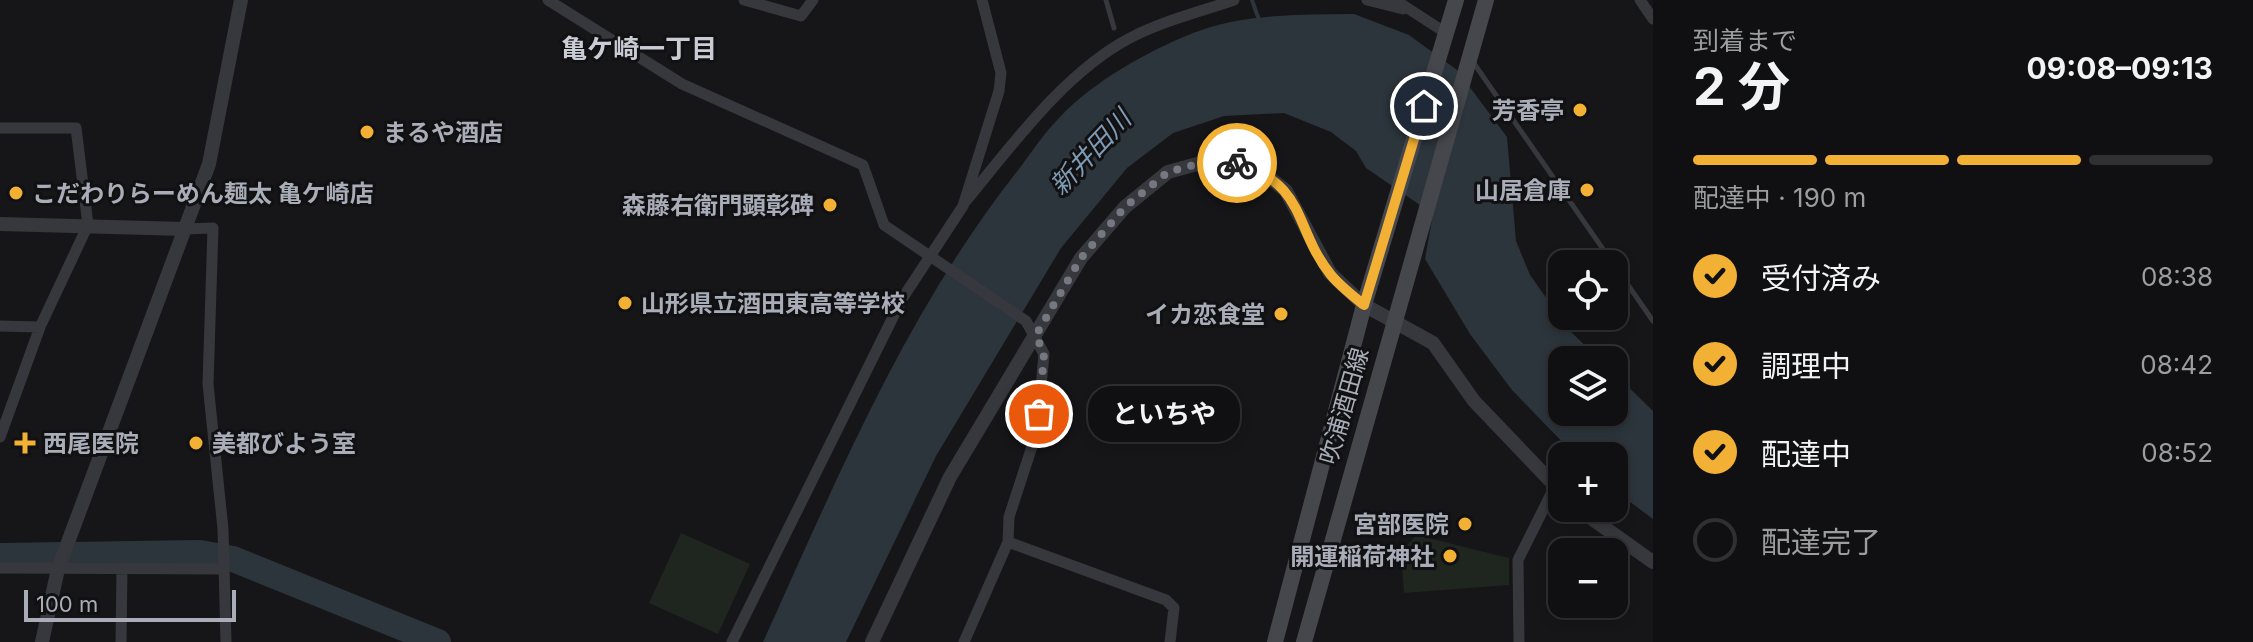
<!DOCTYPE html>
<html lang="ja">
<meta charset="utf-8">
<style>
body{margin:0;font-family:Inter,"Noto Sans JP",sans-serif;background:#19191b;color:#f1f3f6;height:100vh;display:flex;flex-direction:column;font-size:30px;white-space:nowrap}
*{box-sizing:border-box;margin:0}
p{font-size:26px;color:#9c9d9f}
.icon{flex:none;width:44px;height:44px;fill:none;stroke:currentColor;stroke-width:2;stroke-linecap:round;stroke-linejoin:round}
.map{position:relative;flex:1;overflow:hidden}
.details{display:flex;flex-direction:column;background:#101012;width:600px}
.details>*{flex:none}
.controls{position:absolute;left:1548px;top:250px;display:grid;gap:16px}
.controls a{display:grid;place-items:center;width:80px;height:80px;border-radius:16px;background:#101012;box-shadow:0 4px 12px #0003,0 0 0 2px #303032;font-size:40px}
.scale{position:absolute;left:24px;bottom:20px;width:212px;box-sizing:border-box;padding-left:8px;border:4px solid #a8adb8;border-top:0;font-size:22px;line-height:28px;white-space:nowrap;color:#a8adb8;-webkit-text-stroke:6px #111113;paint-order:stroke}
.pin{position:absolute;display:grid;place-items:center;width:68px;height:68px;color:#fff;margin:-34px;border:4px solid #fff;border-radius:50%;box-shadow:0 2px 8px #0007}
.courier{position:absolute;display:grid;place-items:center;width:80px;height:80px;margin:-40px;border:6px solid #f2b134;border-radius:50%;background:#fff;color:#222;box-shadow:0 2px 10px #0007}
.bubble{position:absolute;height:56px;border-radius:24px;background:#101012;box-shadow:0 4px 12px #0003,0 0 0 2px #303032;font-size:26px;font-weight:700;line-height:56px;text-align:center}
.headline em{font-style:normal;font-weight:700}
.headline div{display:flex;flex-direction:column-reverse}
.headline{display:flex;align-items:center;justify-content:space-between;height:136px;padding:0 40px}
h1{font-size:52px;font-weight:700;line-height:60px}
.bar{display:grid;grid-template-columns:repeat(4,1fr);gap:12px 8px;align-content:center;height:96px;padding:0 40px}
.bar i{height:10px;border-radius:6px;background:#303032}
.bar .current{background:#f2b134}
.bar p{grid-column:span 4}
ol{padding:0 40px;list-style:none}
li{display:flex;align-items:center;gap:24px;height:88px}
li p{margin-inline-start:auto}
li .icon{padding:8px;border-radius:50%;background:#f2b134;color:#111;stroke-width:4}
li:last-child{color:#9c9d9f}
li i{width:44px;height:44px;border:4px solid #303032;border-radius:50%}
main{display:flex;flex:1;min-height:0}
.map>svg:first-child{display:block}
</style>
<main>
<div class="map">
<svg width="1653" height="642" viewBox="0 0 1653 642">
<rect width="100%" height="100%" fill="#161618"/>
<path fill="#1e261f" d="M681 533 750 564 718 634 649 603Z
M1416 535 1509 558V585L1404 593 1401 553Z"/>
<path fill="#2c353c" d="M1354 14 1409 35 1457 70 1507 137 1516 241 1530 275 1569 330 1600 360H1562V412H1614V373L1653 411V519L1614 490V456H1576L1512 390 1470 334 1425 259 1433 214 1366 168 1356 151 1331 132 1284 113 1224 116 1173 133 1127 168 1061 248 936 456 846 642H763C837 479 904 316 1015 174 1030 155 1043 134 1060 117 1094 81 1146 52 1193 33 1244 13 1299 15 1354 14Z"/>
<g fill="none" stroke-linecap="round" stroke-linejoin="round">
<path stroke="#2c353c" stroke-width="4" d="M1252 0 1259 20"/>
<path stroke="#2c353c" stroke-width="26" d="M0 556 200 553 233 559 438 642"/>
<path stroke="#37383d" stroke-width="5" d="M1106 0 1114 28
M1473 62 1653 321"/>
<path stroke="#37383d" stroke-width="11" d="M548 0 682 84 863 165 884 225 1026 321 1044 354 1037 431 1009 517 1008 542 964 642
M744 0 801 16 813 0
M1367 0 1403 9
M1395 0 1446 33
M1640 0 1653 19
M0 128H76L88 225 40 327 0 437
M966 201C1012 145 1065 72 1130 38 1162 21 1200 12 1234 0
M185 229 213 228 208 384 223 529 226 642
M0 326 40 327
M1008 542 1166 600 1174 608 1170 642
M0 568 224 569
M121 642 122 569
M732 642 902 299 963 206 999 91 1001 73 982 0
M1519 642 1518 560 1555 486"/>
<path stroke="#37383d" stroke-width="14" d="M0 224 185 229
M1577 508 1653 562
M42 642 58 569 209 164 241 0
M872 642 950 477 1081 258 1125 207 1168 172 1208 161 1239 163 1265 174 1286 191 1330 273 1364 305 1433 343 1474 401 1562 493"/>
<path stroke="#45474d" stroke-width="16" d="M1275 642 1364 305 1456 0
M1304 642 1486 0"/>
</g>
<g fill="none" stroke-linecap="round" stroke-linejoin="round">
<path stroke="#757880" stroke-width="8" stroke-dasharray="0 14.4" d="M1039 414 1044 354 1036 335 1081 258 1125 207 1168 172 1208 161 1237 163"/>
<path stroke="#f2b134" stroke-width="10" d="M1237 163C1308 185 1293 228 1331 275 1340 286 1353 296 1364 305L1424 106"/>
</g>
<g fill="#f2b134" stroke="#111113" stroke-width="3">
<circle cx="1580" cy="110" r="8"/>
<circle cx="367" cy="132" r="8"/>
<circle cx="1587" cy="190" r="8"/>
<circle cx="16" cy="193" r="8"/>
<circle cx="830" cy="205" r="8"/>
<circle cx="625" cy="303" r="8"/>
<circle cx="1281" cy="314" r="8"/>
<path d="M21 431h8v8h8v8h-8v8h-8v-8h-8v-8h8z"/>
<circle cx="196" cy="443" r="8"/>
<circle cx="1465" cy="524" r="8"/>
<circle cx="1450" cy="556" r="8"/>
</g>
<g text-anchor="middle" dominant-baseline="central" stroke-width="6" stroke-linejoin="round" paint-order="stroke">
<g font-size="24" font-weight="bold" fill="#a8adb8" stroke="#111113" text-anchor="end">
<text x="1564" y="110">芳香亭</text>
<text x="383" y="132" text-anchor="start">まるや酒店</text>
<text x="1571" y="190">山居倉庫</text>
<text x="32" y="193" text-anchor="start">こだわりらーめん麺太 亀ケ崎店</text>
<text x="814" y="205">森藤右衛門顕彰碑</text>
<text x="641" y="303" text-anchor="start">山形県立酒田東高等学校</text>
<text x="1265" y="314">イカ恋食堂</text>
<text x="43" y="443" text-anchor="start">西尾医院</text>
<text x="212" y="443" text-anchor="start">美都びよう室</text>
<text x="1449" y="524">宮部医院</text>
<text x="1434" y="556">開運稲荷神社</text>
</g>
<g font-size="24" fill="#a8adb8" stroke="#111113">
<text transform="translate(1344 406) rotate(-74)">吹浦酒田線</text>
</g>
<g font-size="26" font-weight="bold" fill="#c9ccd4" stroke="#111113">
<text x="639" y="48">亀ケ崎一丁目</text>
</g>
<g font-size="26" font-style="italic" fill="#7f9bb3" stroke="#111113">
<text transform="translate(1090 152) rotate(-47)">新井田川</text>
</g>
</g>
</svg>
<div class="controls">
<a><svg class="icon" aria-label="locate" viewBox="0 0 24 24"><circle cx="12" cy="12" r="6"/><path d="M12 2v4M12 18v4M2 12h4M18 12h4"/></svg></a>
<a><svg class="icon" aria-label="layers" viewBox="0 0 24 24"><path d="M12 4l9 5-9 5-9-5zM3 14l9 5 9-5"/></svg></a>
<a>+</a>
<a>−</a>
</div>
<div class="scale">100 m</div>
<div class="pin" style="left:1039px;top:414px;background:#ea580c"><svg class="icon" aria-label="bag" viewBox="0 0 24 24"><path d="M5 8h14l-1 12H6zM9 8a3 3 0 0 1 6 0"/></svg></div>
<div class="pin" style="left:1424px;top:106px;background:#1f2937"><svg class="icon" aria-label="home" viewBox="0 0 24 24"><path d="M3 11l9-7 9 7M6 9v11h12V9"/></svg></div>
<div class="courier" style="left:1237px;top:163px"><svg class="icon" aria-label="bike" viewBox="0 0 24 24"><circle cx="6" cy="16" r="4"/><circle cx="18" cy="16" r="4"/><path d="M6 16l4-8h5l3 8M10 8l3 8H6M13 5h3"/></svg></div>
<div class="bubble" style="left:1088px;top:386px;width:152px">といちや</div>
</div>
<section class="details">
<div class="headline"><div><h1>2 分</h1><p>到着まで</p></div><em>09:08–09:13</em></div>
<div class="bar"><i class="current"></i><i class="current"></i><i class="current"></i><i></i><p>配達中 · 190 m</p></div>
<ol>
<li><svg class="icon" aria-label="check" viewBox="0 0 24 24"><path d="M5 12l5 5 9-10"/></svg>受付済み<p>08:38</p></li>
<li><svg class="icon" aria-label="check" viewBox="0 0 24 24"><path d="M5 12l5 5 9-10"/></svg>調理中<p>08:42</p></li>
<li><svg class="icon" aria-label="check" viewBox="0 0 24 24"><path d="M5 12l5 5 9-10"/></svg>配達中<p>08:52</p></li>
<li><i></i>配達完了</li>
</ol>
</section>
</main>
